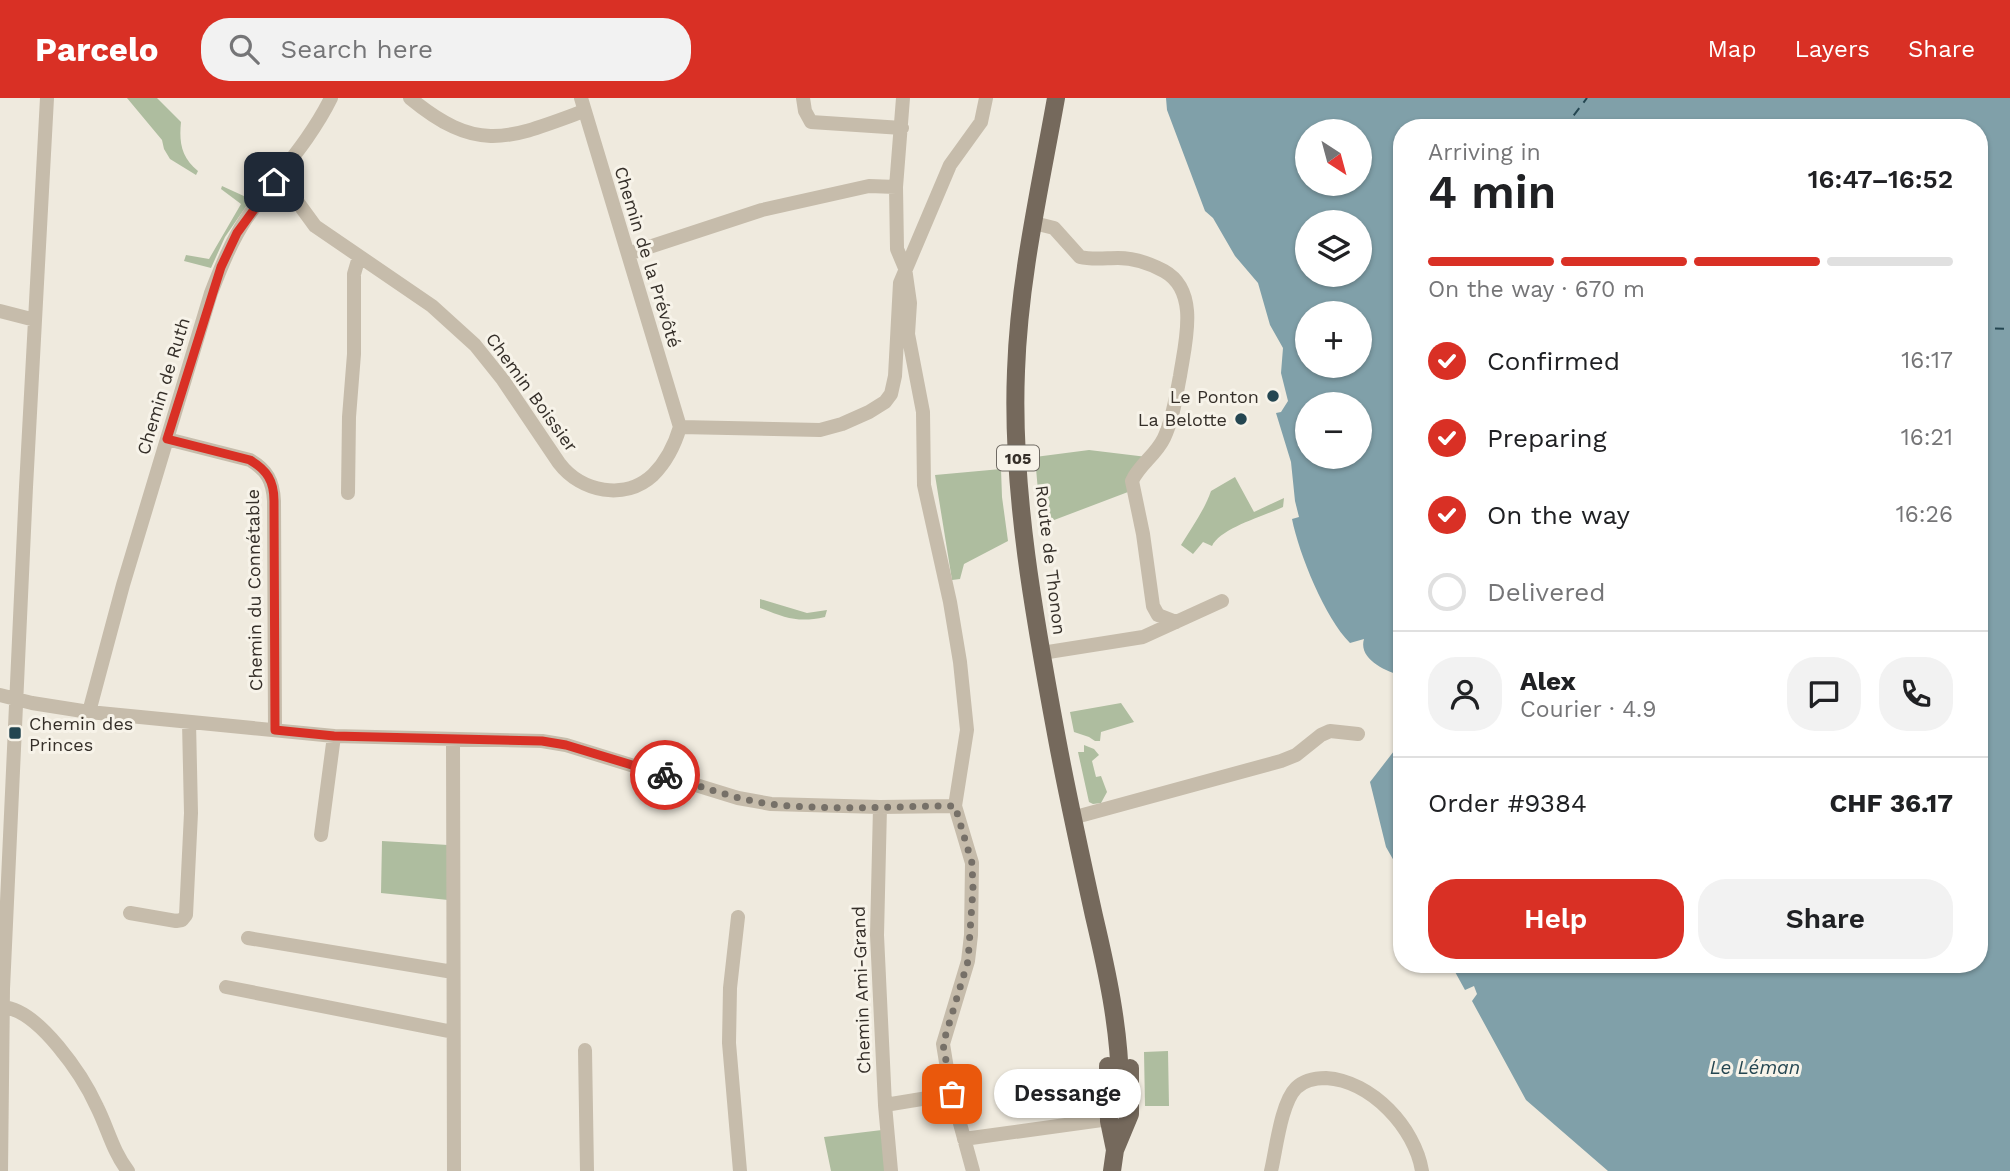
<!DOCTYPE html>
<meta charset="utf-8">
<style>
body{margin:0;font-family:"Work Sans",sans-serif;background:#f2f2f2;color:#202124;height:100vh;display:flex;flex-direction:column;font-size:26px;white-space:nowrap}
*{box-sizing:border-box;margin:0}
p{font-size:23px;color:#757577}
.icon{flex:none;width:38px;height:38px;fill:none;stroke:currentColor;stroke-width:2;stroke-linecap:round;stroke-linejoin:round}
.map{position:relative;flex:1;overflow:hidden}
.side{position:absolute;left:1393px;top:21px;width:595px;height:854px;display:flex;flex-direction:column;background:#fff;border-radius:28px;box-shadow:0 2px 5px #0004}
.side>*{flex:none}
.needle{width:46px;rotate:144deg}
.tools{position:absolute;left:1295px;top:21px;display:grid;gap:14px}
.tools a{display:grid;place-items:center;width:77px;height:77px;border-radius:50%;background:#fff;box-shadow:0 2px 5px #0004;font-size:35px}
.pin{position:absolute;display:grid;place-items:center;width:60px;height:60px;color:#fff;margin:-30px;border-radius:14px;box-shadow:0 4px 10px #0006}
.courier{position:absolute;display:grid;place-items:center;width:70px;height:70px;margin:-35px;border:5px solid #d93025;border-radius:50%;background:#fff;color:#222;box-shadow:0 2px 9px #0007}
.bubble{position:absolute;height:49px;border-radius:24px;background:#fff;box-shadow:0 2px 5px #0004;font-size:23px;font-weight:600;line-height:49px;text-align:center}
.overview em{font-style:normal;font-weight:600}
.overview div{display:flex;flex-direction:column-reverse}
.overview{display:flex;align-items:center;justify-content:space-between;height:119px;padding:0 35px}
h1{font-size:46px;font-weight:600;line-height:52px}
.bar{display:grid;grid-template-columns:repeat(4,1fr);gap:10px 7px;align-content:center;height:84px;padding:0 35px}
.bar i{height:9px;border-radius:5px;background:#e0e0e0}
.bar .on{background:#d93025}
.bar p{grid-column:span 4}
.line{display:flex;align-items:center;gap:18px;padding:0 35px;border-top:2px solid #e0e0e0}
.line div{flex:1}
.round{display:grid;place-items:center;flex:none;width:74px;height:74px;border-radius:28px;background:#f2f2f2}
ol{padding:0 35px;list-style:none}
li{display:flex;align-items:center;gap:21px;height:77px}
li p{margin-inline-start:auto}
li .icon{padding:7px;border-radius:50%;background:#d93025;color:#fff;stroke-width:4}
li:last-child{color:#757577}
li i{width:38px;height:38px;border:4px solid #e0e0e0;border-radius:50%}
.action{display:flex;gap:14px;margin-top:auto;padding:14px 35px}
.action a{flex:1;height:80px;border-radius:28px;background:#d93025;color:#fff;font-size:28px;font-weight:600;line-height:80px;text-align:center}
.action a+a{background:#f2f2f2;color:#202124}
header{display:flex;align-items:center;gap:42px;box-sizing:border-box;height:98px;padding:0 35px;background:#d93025;color:#fff}
header strong{font-size:33px}
nav{display:flex;gap:38px;margin-inline-start:auto;font-size:24px}
.search{width:490px;height:63px;background:#f2f2f2;display:flex;align-items:center;gap:18px;box-sizing:border-box;padding:0 24px;border-radius:28px;color:#757577;font-size:26px}
.map>svg:first-child{display:block}
</style>
<header>
<strong>Parcelo</strong>
<div class="search"><svg class="icon" aria-label="search" viewBox="0 0 24 24"><circle cx="10" cy="10" r="6"/><path d="M15 15l6 6"/></svg>Search here</div>
<nav><a>Map</a><a>Layers</a><a>Share</a></nav>
</header>
<div class="map">
<svg width="2010" height="1073" viewBox="0 0 2010 1073">
<rect width="100%" height="100%" fill="#efeade"/>
<path fill="#aebd9f" d="M127 0H157L181 24C179 44 181 59 198 73L196 77 170 61 164 51 162 42Z
M222 88 246 99 252 96 254 97 225 139 211 170 184 163 186 157 209 161 241 106 221 91Z
M1089 352 1147 359 1128 394 1041 427 1035 359Z
M1001 371 1002 399 1008 443 964 466 960 481 952 482 935 377Z
M1235 379 1254 414 1284 400 1283 409C1264 418 1220 430 1212 448L1203 444 1193 456 1181 447C1192 429 1204 413 1211 393Z
M760 501 807 515 827 512 825 519C798 525 786 520 760 510Z
M1121 605 1134 624 1101 634 1100 643H1095L1089 639 1074 634 1070 614Z
M1084 647 1094 651 1099 657 1092 663 1096 679 1101 678 1107 694 1101 705 1093 706 1089 704 1078 654H1084Z
M382 743 448 747V802L381 795Z
M1168 953 1169 1008H1145L1144 954Z
M882 1032 885 1073H831L824 1039Z"/>
<path fill="#80a0a9" fill-rule="evenodd" d="M1166 0H2010V1073H1608L1526 1002 1472 903 1477 896 1474 888 1465 892 1454 872 1458 871 1455 866H1979V30H1402V578C1385 573 1358 561 1364 541L1350 545C1325 520 1299 456 1292 421L1299 419 1295 403 1291 364 1276 315 1281 314 1288 303 1281 275 1283 250 1270 227 1258 185 1235 158 1213 120 1205 113 1167 12ZM1360 33V86H1307V33ZM1360 124V177H1307V124ZM1307 215H1360V268H1307ZM1360 306V359H1307V306Z
M1402 647V777L1386 749 1370 684 1394 653Z"/>
<g fill="none" stroke-linecap="round" stroke-linejoin="round">
<path stroke="#244651" stroke-width="2" stroke-dasharray="9 7" stroke-linecap="butt" d="M1564 30 1587 0
M1979 230 2010 231"/>
<path stroke="#cac5ba" stroke-width="18" stroke-dasharray="18 9" stroke-linecap="butt" d="M1116 1045 1120 985"/>
<path stroke="#c6bcab" stroke-width="14" d="M410 0C478 56 508 41 584 13
M581 0 680 329
M803 0 805 13 811 24 902 30
M903 0 896 89 897 151 905 170 910 205 908 236 923 314 924 387 950 504 960 564 967 632 955 708 972 765 971 837 968 863 943 946 950 989 973 1073
M284 72 296 102 315 128 432 208 475 247 503 282 559 365C581 394 625 403 653 377 666 364 675 346 680 329L820 332 842 326 869 314 885 304 891 296 895 278 900 185 950 67 981 24 986 0
M1034 125 1054 130 1080 159C1092 162 1106 160 1118 160 1133 160 1151 166 1164 173 1200 193 1185 245 1180 278 1176 298 1173 321 1164 340 1156 357 1139 367 1132 383L1143 436 1153 508 1158 517 1176 524
M628 156 762 112 869 88 896 89
M0 213 35 222
M167 341 250 362C267 372 273 383 274 403L275 632
M348 395 349 319 354 256V176L359 159
M1042 555 1143 539 1222 503
M0 597 32 605 89 614 334 638 542 643 566 647 738 700 771 706 880 709 955 708
M89 614 123 487 211 195C221 169 231 144 246 121 274 80 309 45 331 0
M453 642 454 1073
M880 709 877 837 885 1007 891 1073
M1072 720 1281 663 1296 657 1321 637 1330 633 1358 636
M321 737 334 638
M130 815 176 823 182 822 186 817 191 715 189 624
M738 819 730 890 729 945 740 1073
M248 840 453 874
M226 889 453 934
M3 909C39 912 83 978 97 1009 108 1031 113 1054 128 1073
M585 952 587 1073
M885 1007 952 996
M964 1041 1109 1021
M1 1073 3 891 26 389 47 0
M1271 1073C1276 1052 1281 1005 1296 990 1304 982 1315 980 1326 980 1372 983 1415 1030 1422 1073"/>
<path stroke="#75695c" stroke-width="18" d="M1056 0C1040 90 1019 181 1016 273 1011 393 1035 523 1057 641 1068 700 1081 759 1094 818 1107 873 1119 928 1120 985
M1108 968 1109 1023 1115 1052
M1112 1073 1115 1052 1130 1016V970"/>
</g>
<g fill="none" stroke-linecap="round" stroke-linejoin="round">
<path stroke="#767068" stroke-width="7" stroke-dasharray="0 12.6" d="M665 677C700 688 734 701 770 706 831 713 894 708 955 708L972 765 973 791 968 863 943 946 952 996"/>
<path stroke="#d93025" stroke-width="9" d="M274 84 237 135 221 169 167 341 250 362C267 372 274 383 274 403L275 632 334 638 542 643 566 647 665 677"/>
</g>
<g fill="#244651" stroke="#f7f3e9" stroke-width="2.5">
<circle cx="1273" cy="298" r="7"/>
<circle cx="1241" cy="321" r="7"/>
<rect x="8" y="628" width="14" height="14" rx="3.5"/>
</g>
<g text-anchor="middle" dominant-baseline="central" stroke-width="6" stroke-linejoin="round" paint-order="stroke">
<rect fill="#f7f3e9" stroke="#6f6a63" stroke-width="2" x="997" y="347.5" width="42" height="25" rx="5"/>
<g font-size="16" font-weight="bold" fill="#352f29">
<text x="1018" y="360">105</text>
</g>
<g font-size="18" fill="#352f29" stroke="#f7f3e9">
<text transform="translate(648 159) rotate(73)">Chemin de la Prévôté</text>
<text transform="translate(163 288) rotate(-73)">Chemin de Ruth</text>
<text transform="translate(532 294) rotate(54)">Chemin Boissier</text>
<text transform="translate(1051 462) rotate(83)">Route de Thonon</text>
<text transform="translate(254 492) rotate(-91)">Chemin du Connétable</text>
<text transform="translate(861 892) rotate(-92)">Chemin Ami-Grand</text>
</g>
<g font-size="18" fill="#352f29" stroke="#f7f3e9" text-anchor="end">
<text x="1259" y="298">Le Ponton</text>
<text x="1227" y="321">La Belotte</text>
<text x="29" y="625" text-anchor="start">Chemin des<tspan x="29" dy="21">Princes</tspan></text>
</g>
<g font-size="19" font-style="italic" fill="#244651" stroke="#f7f3e9">
<text x="1755" y="969">Le Léman</text>
</g>
</g>
</svg>
<div class="tools">
<a><svg class="needle" viewBox="-14 -14 28 28"><path d="M0-13l5 13h-10z" fill="#e53935"/><path d="M0 13l5-13h-10z" fill="#757577"/></svg></a>
<a><svg class="icon" aria-label="layers" viewBox="0 0 24 24"><path d="M12 4l9 5-9 5-9-5zM3 14l9 5 9-5"/></svg></a>
<a>+</a>
<a>−</a>
</div>
<div class="pin" style="left:952px;top:996px;background:#ea580c"><svg class="icon" aria-label="bag" viewBox="0 0 24 24"><path d="M5 8h14l-1 12H6zM9 8a3 3 0 0 1 6 0"/></svg></div>
<div class="pin" style="left:274px;top:84px;background:#1f2937"><svg class="icon" aria-label="home" viewBox="0 0 24 24"><path d="M3 11l9-7 9 7M6 9v11h12V9"/></svg></div>
<div class="courier" style="left:665px;top:677px"><svg class="icon" aria-label="bike" viewBox="0 0 24 24"><circle cx="6" cy="16" r="4"/><circle cx="18" cy="16" r="4"/><path d="M6 16l4-8h5l3 8M10 8l3 8H6M13 5h3"/></svg></div>
<div class="bubble" style="left:994px;top:971px;width:147px">Dessange</div>
<section class="side">
<div class="overview"><div><h1>4 min</h1><p>Arriving in</p></div><em>16:47–16:52</em></div>
<div class="bar"><i class="on"></i><i class="on"></i><i class="on"></i><i></i><p>On the way · 670 m</p></div>
<ol>
<li><svg class="icon" aria-label="check" viewBox="0 0 24 24"><path d="M5 12l5 5 9-10"/></svg>Confirmed<p>16:17</p></li>
<li><svg class="icon" aria-label="check" viewBox="0 0 24 24"><path d="M5 12l5 5 9-10"/></svg>Preparing<p>16:21</p></li>
<li><svg class="icon" aria-label="check" viewBox="0 0 24 24"><path d="M5 12l5 5 9-10"/></svg>On the way<p>16:26</p></li>
<li><i></i>Delivered</li>
</ol>
<div class="line" style="height:126px"><a class="round"><svg class="icon" aria-label="person" viewBox="0 0 24 24"><circle cx="12" cy="8" r="4"/><path d="M4 21q1-7 8-7t8 7"/></svg></a><div><b>Alex</b><p>Courier · 4.9</p></div><a class="round"><svg class="icon" aria-label="chat" viewBox="0 0 24 24"><path d="M4 5h16v11H9l-5 4z"/></svg></a><a class="round"><svg class="icon" aria-label="phone" viewBox="0 0 24 24"><path d="M5 4h4l2 5-3 2q2 4 5 5l2-3 5 2v4C11 20 4 13 5 4z"/></svg></a></div>
<div class="line" style="height:91px"><div>Order #9384</div><b>CHF 36.17</b></div>
<div class="action"><a>Help</a><a>Share</a></div>
</section>
</div>
